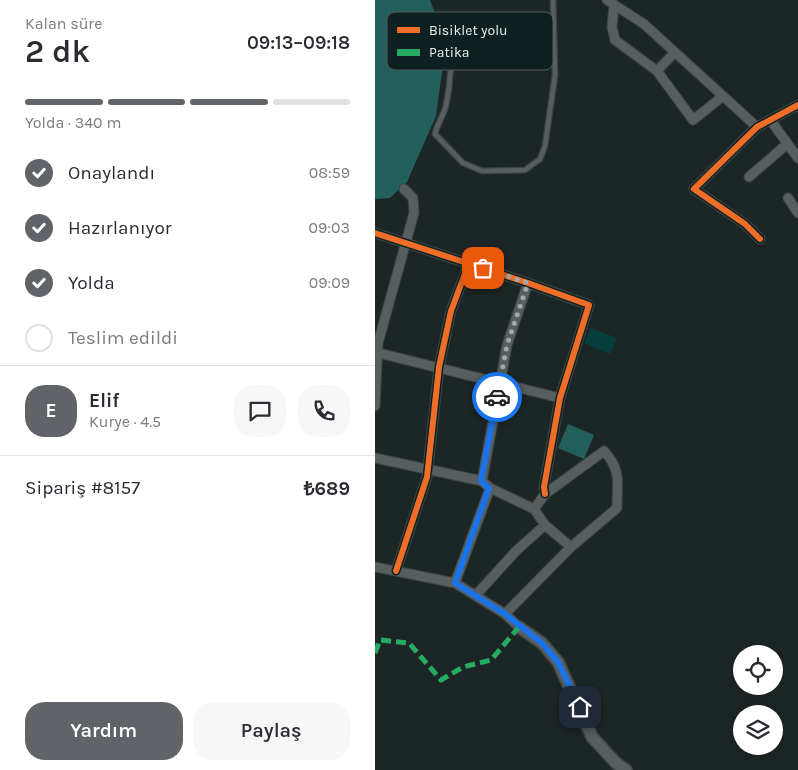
<!DOCTYPE html>
<html lang="tr">
<meta charset="utf-8">
<style>
body{margin:0;font-family:Karla,sans-serif;background:#f7f7f7;color:#2b2b33;height:100vh;display:flex;flex-direction:column;font-size:19px;white-space:nowrap}
*{box-sizing:border-box;margin:0}
p{font-size:16px;color:#7c7c81}
.icon{flex:none;width:28px;height:28px;fill:none;stroke:currentColor;stroke-width:2;stroke-linecap:round;stroke-linejoin:round}
.map{position:relative;flex:1;overflow:hidden}
.drawer{display:flex;flex-direction:column;background:#fff;width:375px}
.drawer>*{flex:none}
.tools{position:absolute;left:358px;top:645px;display:grid;gap:10px}
.tools a{display:grid;place-items:center;width:50px;height:50px;border-radius:50%;background:#fff;box-shadow:0 2px 12px #0003;font-size:25px}
.pin{position:absolute;display:grid;place-items:center;width:42px;height:42px;color:#fff;margin:-21px;border-radius:10px;box-shadow:0 2px 8px #0006}
.courier{position:absolute;display:grid;place-items:center;width:50px;height:50px;margin:-25px;border:4px solid #1a73e8;border-radius:50%;background:#fff;color:#222;box-shadow:0 1px 6px #0007}
.head em{font-style:normal;font-weight:600}
.head div{display:flex;flex-direction:column-reverse}
.head{display:flex;align-items:center;justify-content:space-between;height:85px;padding:0 25px}
h1{font-size:32px;font-weight:600;line-height:38px}
.bar{display:grid;grid-template-columns:repeat(4,1fr);gap:8px 5px;align-content:center;height:60px;padding:0 25px}
.bar i{height:6px;border-radius:4px;background:#e1e1e2}
.bar .active{background:#606468}
.bar p{grid-column:span 4}
.line{display:flex;align-items:center;gap:12px;padding:0 25px;border-top:1px solid #e1e1e2}
.line div{flex:1}
.round{display:grid;place-items:center;flex:none;width:52px;height:52px;border-radius:20px;background:#f7f7f7}
ol{padding:0 25px;list-style:none}
li{display:flex;align-items:center;gap:15px;height:55px}
li p{margin-inline-start:auto}
li .icon{padding:5px;border-radius:50%;background:#606468;color:#fff;stroke-width:4}
li:last-child{color:#7c7c81}
li i{width:28px;height:28px;border:2px solid #e1e1e2;border-radius:50%}
.cta{display:flex;gap:10px;margin-top:auto;padding:10px 25px}
.cta a{flex:1;height:58px;border-radius:20px;background:#606468;color:#fff;font-size:20px;font-weight:600;line-height:58px;text-align:center}
.cta a+a{background:#f7f7f7;color:#2b2b33}
main{display:flex;flex:1;min-height:0}
.map>svg:first-child{display:block}
</style>
<main>
<section class="drawer">
<div class="head"><div><h1>2 dk</h1><p>Kalan süre</p></div><em>09:13–09:18</em></div>
<div class="bar"><i class="active"></i><i class="active"></i><i class="active"></i><i></i><p>Yolda · 340 m</p></div>
<ol>
<li><svg class="icon" aria-label="check" viewBox="0 0 24 24"><path d="M5 12l5 5 9-10"/></svg>Onaylandı<p>08:59</p></li>
<li><svg class="icon" aria-label="check" viewBox="0 0 24 24"><path d="M5 12l5 5 9-10"/></svg>Hazırlanıyor<p>09:03</p></li>
<li><svg class="icon" aria-label="check" viewBox="0 0 24 24"><path d="M5 12l5 5 9-10"/></svg>Yolda<p>09:09</p></li>
<li><i></i>Teslim edildi</li>
</ol>
<div class="line" style="height:90px"><b class="round" style="background:#606468;color:#fff">E</b><div><b>Elif</b><p>Kurye · 4.5</p></div><a class="round"><svg class="icon" aria-label="chat" viewBox="0 0 24 24"><path d="M4 5h16v11H9l-5 4z"/></svg></a><a class="round"><svg class="icon" aria-label="phone" viewBox="0 0 24 24"><path d="M5 4h4l2 5-3 2q2 4 5 5l2-3 5 2v4C11 20 4 13 5 4z"/></svg></a></div>
<div class="line" style="height:65px"><div>Sipariş #8157</div><b>₺689</b></div>
<div class="cta"><a>Yardım</a><a>Paylaş</a></div>
</section>
<div class="map">
<svg width="423" height="770" viewBox="0 0 423 770">
<rect width="100%" height="100%" fill="#1d2626"/>
<path fill="#063f3d" d="M216 328 242 338 235 354 209 343Z"/>
<path fill="#235f5d" d="M0 0H55L71 43 61 116 32 182 15 198 0 199Z
M193 424 219 435 209 459 183 448Z"/>
<g fill="none" stroke-linecap="round" stroke-linejoin="round">
<defs>
<path id="service" d="M76 38C76 60 76 83 71 105 69 115 62 124 60 134L88 163 107 171 150 170 165 159 170 146 180 75 178 0"/>
<path id="minor" d="M232 0 269 24 382 127
M239 5 237 27 240 40 282 71 318 120 347 97
M282 71 300 52
M396 121 423 158
M374 177 412 144
M413 198 423 213
M0 233 153 283 214 305 185 398 169 487 170 494
M385 239 370 224 319 189 382 127 423 105
M0 352 185 398
M0 406 3 343 39 213 38 198 29 189
M0 458 107 481 115 488 159 509 170 525 196 547
M107 481 132 345 153 283
M0 567 80 583 130 614 144 627
M21 571 52 477 64 367 76 311 94 263
M80 583 115 488
M101 595 142 550 170 525
M130 614 196 547 242 508C242 482 247 471 229 451L170 494 159 509"/>
<path id="secondary" d="M144 627 167 643 183 662 217 737 241 763 251 770"/>
</defs>
<use href="#service" stroke="#3c4443" stroke-width="7"/>
<use href="#minor" stroke="#3c4443" stroke-width="11"/>
<use href="#secondary" stroke="#3c4443" stroke-width="14"/>
<use href="#service" stroke="#585e5e" stroke-width="4.5"/>
<use href="#minor" stroke="#585e5e" stroke-width="9"/>
<use href="#secondary" stroke="#585e5e" stroke-width="11"/>
<path stroke="#26ab63" stroke-width="5" stroke-dasharray="10 5" stroke-linecap="butt" d="M0 653 5 640 34 643 66 680 88 667 116 660 144 627"/>
<defs>
<path id="cycleway" d="M0 233 153 283 214 305 185 398 169 487 170 494
M385 239 370 224 319 189 382 127 423 105
M21 571 52 477 64 367 76 311 94 263"/>
</defs>
<use href="#cycleway" stroke="#0f2020" stroke-width="9"/>
<use href="#cycleway" stroke="#ee6e29" stroke-width="6"/>
</g>
<g fill="none" stroke-linecap="round" stroke-linejoin="round">
<path stroke="#a0aaa9" stroke-width="5" stroke-dasharray="0 9" d="M108 268 153 283 132 345 122 397"/>
<path stroke="#1a73e8" stroke-width="6" d="M122 397 106 481 114 488 80 583 130 614 167 643 183 662 205 707"/>
</g>
<rect x="12" y="12" width="166" height="58" rx="8" fill="#0f2020" stroke="#505f5e" stroke-width="1"/>
<rect x="22" y="27" width="23" height="6" fill="#ee6e29"/>
<rect x="22" y="49" width="23" height="7" fill="#26ab63"/>
<g font-size="14" fill="#e6f1f0">
<text x="54" y="35">Bisiklet yolu</text>
<text x="54" y="57">Patika</text>
</g>
</svg>
<div class="tools">
<a><svg class="icon" aria-label="locate" viewBox="0 0 24 24"><circle cx="12" cy="12" r="6"/><path d="M12 2v4M12 18v4M2 12h4M18 12h4"/></svg></a>
<a><svg class="icon" aria-label="layers" viewBox="0 0 24 24"><path d="M12 4l9 5-9 5-9-5zM3 14l9 5 9-5"/></svg></a>
</div>
<div class="pin" style="left:108px;top:268px;background:#ea580c"><svg class="icon" aria-label="bag" viewBox="0 0 24 24"><path d="M5 8h14l-1 12H6zM9 8a3 3 0 0 1 6 0"/></svg></div>
<div class="pin" style="left:205px;top:707px;background:#1f2937"><svg class="icon" aria-label="home" viewBox="0 0 24 24"><path d="M3 11l9-7 9 7M6 9v11h12V9"/></svg></div>
<div class="courier" style="left:122px;top:397px"><svg class="icon" aria-label="car" viewBox="0 0 24 24"><path d="M5 17H2v-5l4-1 3-4h7l3 4 3 1v5h-3M9 17h6M6 11h13"/><circle cx="7" cy="17" r="2"/><circle cx="17" cy="17" r="2"/></svg></div>
</div>
</main>
